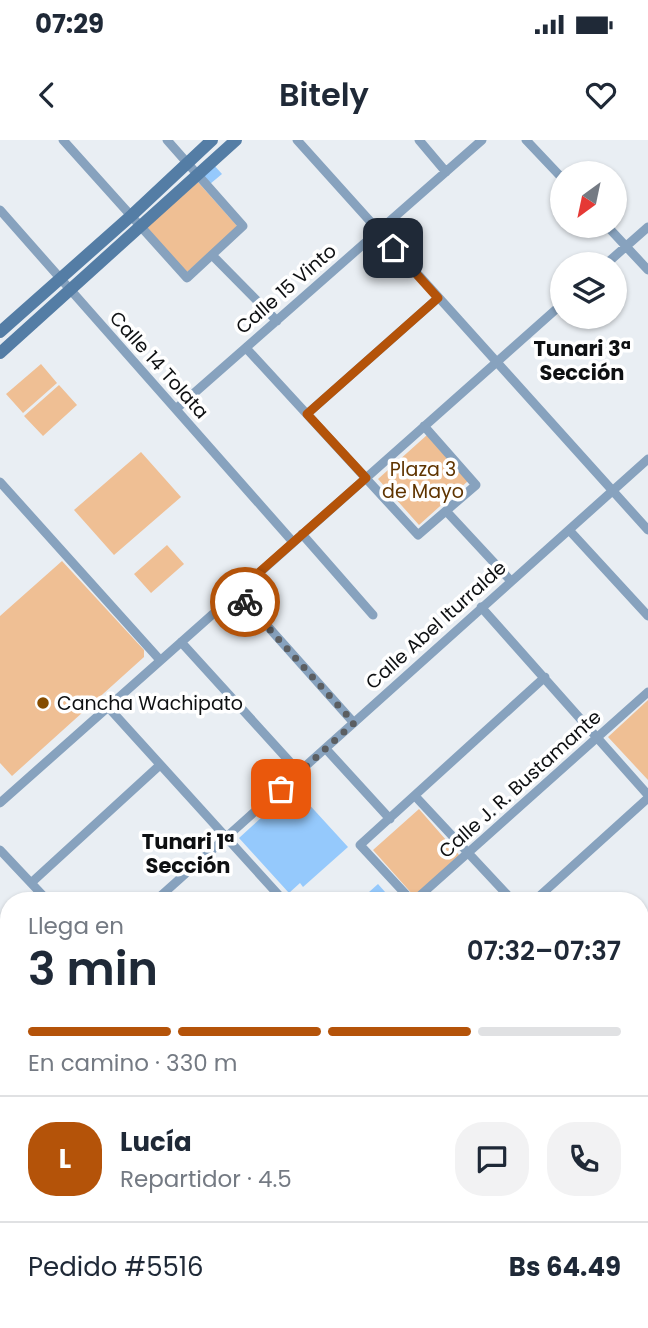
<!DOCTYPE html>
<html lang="es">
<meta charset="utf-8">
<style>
body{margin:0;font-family:Poppins,sans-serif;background:#f2f2f3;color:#1f2937;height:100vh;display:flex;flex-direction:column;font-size:26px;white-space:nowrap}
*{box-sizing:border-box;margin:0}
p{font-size:23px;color:#747a83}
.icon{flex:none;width:38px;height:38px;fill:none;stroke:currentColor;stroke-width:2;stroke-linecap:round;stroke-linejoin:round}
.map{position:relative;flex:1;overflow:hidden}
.details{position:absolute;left:0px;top:752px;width:649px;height:436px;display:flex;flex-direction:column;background:#fff;border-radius:28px 28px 0 0;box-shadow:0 2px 5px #0004}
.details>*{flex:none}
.needle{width:46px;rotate:213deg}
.buttons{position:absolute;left:550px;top:21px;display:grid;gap:14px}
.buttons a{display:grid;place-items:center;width:77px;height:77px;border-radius:50%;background:#fff;box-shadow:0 2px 5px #0004;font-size:35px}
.pin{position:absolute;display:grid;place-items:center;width:60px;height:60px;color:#fff;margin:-30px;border-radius:14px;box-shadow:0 4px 10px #0006}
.courier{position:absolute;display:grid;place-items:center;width:70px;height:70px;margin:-35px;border:5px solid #b45309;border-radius:50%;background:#fff;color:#222;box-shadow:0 2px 9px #0007}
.summary em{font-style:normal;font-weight:600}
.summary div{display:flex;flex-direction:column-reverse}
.summary{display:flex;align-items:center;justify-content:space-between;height:119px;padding:0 28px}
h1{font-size:46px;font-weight:600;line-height:52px}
.bar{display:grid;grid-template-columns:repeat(4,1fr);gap:10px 7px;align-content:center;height:84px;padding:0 28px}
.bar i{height:9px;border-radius:5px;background:#e0e1e3}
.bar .current{background:#b45309}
.bar p{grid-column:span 4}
.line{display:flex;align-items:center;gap:18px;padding:0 28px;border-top:2px solid #e0e1e3}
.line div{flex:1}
.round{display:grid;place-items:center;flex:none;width:74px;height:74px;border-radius:28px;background:#f2f2f3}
.status{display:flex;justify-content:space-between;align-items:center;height:49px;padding:0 35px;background:#fff;direction:ltr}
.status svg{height:19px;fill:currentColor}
header{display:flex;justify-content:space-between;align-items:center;height:91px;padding:0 28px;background:#fff;font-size:32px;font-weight:600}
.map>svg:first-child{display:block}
</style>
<div class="status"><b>07:29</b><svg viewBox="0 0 49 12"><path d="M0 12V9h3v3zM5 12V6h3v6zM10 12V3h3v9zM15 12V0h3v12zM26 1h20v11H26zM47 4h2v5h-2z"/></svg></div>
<header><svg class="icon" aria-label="back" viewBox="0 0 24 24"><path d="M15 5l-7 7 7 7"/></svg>Bitely<svg class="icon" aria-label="heart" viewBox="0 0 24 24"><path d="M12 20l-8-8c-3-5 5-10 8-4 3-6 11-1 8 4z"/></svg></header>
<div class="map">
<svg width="648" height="1188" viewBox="0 0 648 1188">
<rect width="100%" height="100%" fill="#e9eef3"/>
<path fill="#efbf94" d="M198 42 238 87 186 133 146 88Z
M41 224 57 243 23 273 6 254Z
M59 245 77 265 43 296 24 276Z
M427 295 468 341 419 385 378 339Z
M141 312 181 357 114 415 74 370Z
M167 405 184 424 151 453 134 434Z
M62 421 144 510V517L12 636 0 623V476Z
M648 560V640L608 597Z
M419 669 460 716 414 756 373 710Z"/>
<path fill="#95c9fc" d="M213 24 222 34 210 44 202 34Z
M294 648 348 707 303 747 300 743 289 753 239 698Z
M378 744 393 761H359Z"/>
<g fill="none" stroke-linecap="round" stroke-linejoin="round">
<path stroke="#87a2be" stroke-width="9" d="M63 0 187 138 243 86 167 0
M297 0 648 390
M419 0 446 32
M526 0 562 38
M0 70 293 402
M607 86 648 130
M212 115 277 181
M606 124 648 87
M246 208 418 395 476 345 424 286
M176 269 482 0
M307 274 438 158
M0 342 160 520
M447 372 511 441
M569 390 648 476
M302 394 373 475
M237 452 354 583
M481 467 648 655
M181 502 300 633
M108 567 284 761
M326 609 390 679
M415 656 513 761
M0 663 562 164
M0 710 48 761
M31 743 160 625
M155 761 648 319
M412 761 360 705 545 537
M414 761 648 552
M534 761 648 658
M640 792 648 785
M0 899 9 891
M640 904 648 912
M0 967 9 977
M640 1011 648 1004
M0 1020 9 1013
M0 1133 9 1125
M640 1162 648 1170
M138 1180 145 1188
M276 1180 284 1188
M423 1180 430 1188
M517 1180 525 1188
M199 1188 209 1180
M439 1188 449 1180"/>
<path stroke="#547da5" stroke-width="12" d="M0 192 132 75 212 0
M0 213 236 0"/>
</g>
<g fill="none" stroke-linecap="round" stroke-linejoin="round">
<path stroke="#5b5e61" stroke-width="7" stroke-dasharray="0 12.6" d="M245 462 354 583 281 649"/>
<path stroke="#b45309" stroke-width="9" d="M245 462 237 452 366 338 307 274 438 158 393 108"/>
</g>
<circle fill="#854c00" stroke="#fff" stroke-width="2.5" cx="43" cy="563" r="7"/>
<g text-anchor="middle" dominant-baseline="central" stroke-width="7" stroke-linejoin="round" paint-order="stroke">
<g font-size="19" fill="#0e1012" stroke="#fff">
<text transform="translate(286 149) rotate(-41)">Calle 15 Vinto</text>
<text transform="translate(159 225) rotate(48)">Calle 14 Tolata</text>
<text transform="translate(436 485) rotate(-42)">Calle Abel Iturralde</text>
<text transform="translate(520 644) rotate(-42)">Calle J. R. Bustamante</text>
</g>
<g font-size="19" fill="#5f3400" stroke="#fff">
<text x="423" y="329">Plaza 3<tspan x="423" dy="22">de Mayo</tspan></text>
</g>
<g font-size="19" fill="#0e1012" stroke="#fff" text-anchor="start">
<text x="57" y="563">Cancha Wachipato</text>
</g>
<g font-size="21" font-weight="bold" fill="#0e1012" stroke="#fff">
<text x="582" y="208">Tunari 3ª<tspan x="582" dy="24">Sección</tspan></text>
<text x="188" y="701">Tunari 1ª<tspan x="188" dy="24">Sección</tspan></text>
</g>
</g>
</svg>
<div class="buttons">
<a><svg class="needle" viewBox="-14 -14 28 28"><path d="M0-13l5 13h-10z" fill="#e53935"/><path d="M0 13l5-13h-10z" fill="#747a83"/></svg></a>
<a><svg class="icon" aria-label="layers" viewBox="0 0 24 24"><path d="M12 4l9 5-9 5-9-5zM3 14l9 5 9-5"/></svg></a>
</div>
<div class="pin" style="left:281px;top:649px;background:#ea580c"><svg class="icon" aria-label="bag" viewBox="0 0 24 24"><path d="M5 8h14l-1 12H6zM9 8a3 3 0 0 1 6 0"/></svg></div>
<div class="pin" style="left:393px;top:108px;background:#1f2937"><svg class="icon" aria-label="home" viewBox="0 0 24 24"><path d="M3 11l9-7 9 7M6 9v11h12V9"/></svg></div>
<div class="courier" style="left:245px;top:462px"><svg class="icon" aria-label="bike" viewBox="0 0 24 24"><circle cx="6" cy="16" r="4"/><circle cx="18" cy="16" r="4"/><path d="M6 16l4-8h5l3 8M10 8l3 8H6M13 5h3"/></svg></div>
<section class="details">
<div class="summary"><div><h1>3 min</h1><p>Llega en</p></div><em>07:32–07:37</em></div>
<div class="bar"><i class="current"></i><i class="current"></i><i class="current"></i><i></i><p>En camino · 330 m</p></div>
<div class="line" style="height:126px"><b class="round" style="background:#b45309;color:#fff">L</b><div><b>Lucía</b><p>Repartidor · 4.5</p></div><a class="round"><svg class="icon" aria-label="chat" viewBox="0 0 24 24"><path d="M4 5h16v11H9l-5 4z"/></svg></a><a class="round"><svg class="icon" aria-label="phone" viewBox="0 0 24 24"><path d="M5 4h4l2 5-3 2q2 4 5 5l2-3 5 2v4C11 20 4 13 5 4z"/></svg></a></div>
<div class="line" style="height:91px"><div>Pedido #5516</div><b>Bs 64.49</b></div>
</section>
</div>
